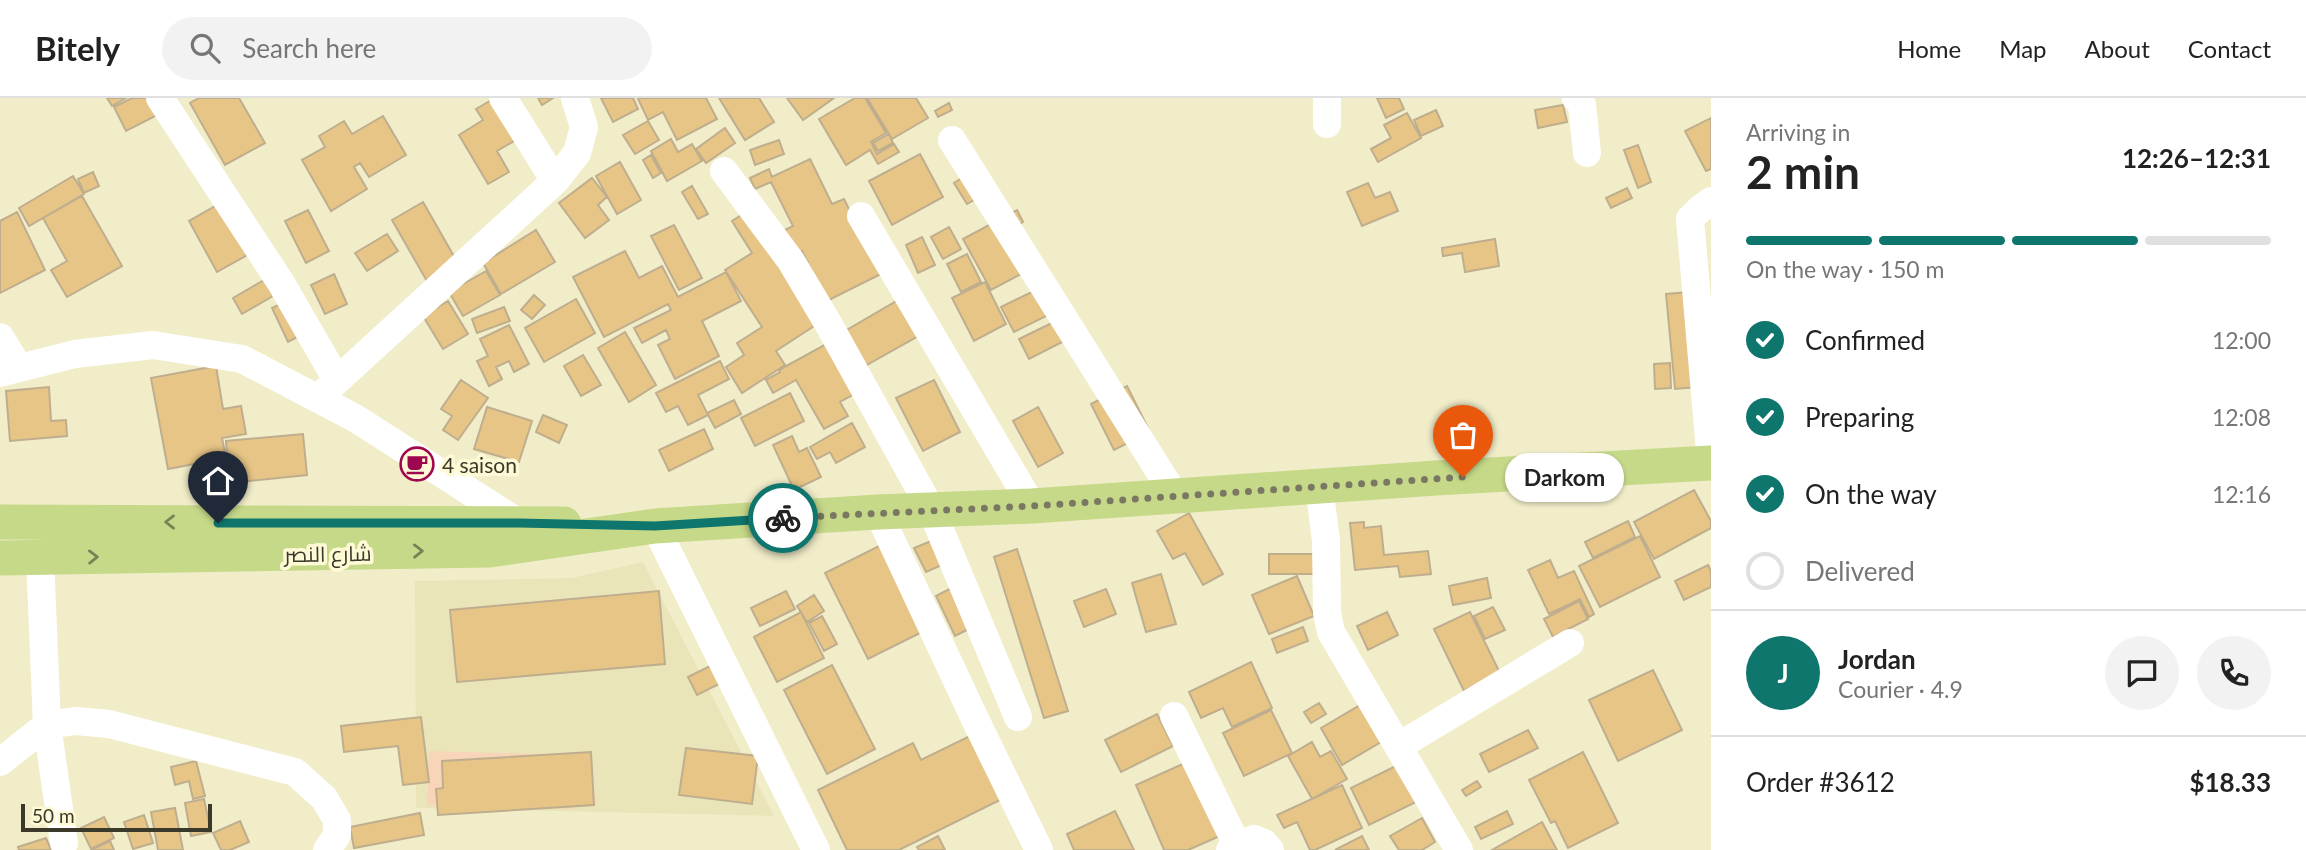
<!DOCTYPE html>
<meta charset="utf-8">
<style>
body{margin:0;font-family:Lato,Cairo,sans-serif;background:#f2f2f2;color:#222;height:100vh;display:flex;flex-direction:column;font-size:26px;white-space:nowrap}
*{box-sizing:border-box;margin:0}
p{font-size:23px;color:#767676}
.icon{flex:none;width:38px;height:38px;fill:none;stroke:currentColor;stroke-width:2;stroke-linecap:round;stroke-linejoin:round}
.map{position:relative;flex:1;overflow:hidden}
.drawer{display:flex;flex-direction:column;background:#fff;width:595px}
.drawer>*{flex:none}
.scale{position:absolute;left:21px;bottom:18px;width:191px;box-sizing:border-box;padding-left:7px;border:4px solid #3a392a;border-top:0;font-size:19px;line-height:24px;white-space:nowrap;color:#3a392a;-webkit-text-stroke:5px #fefad6;paint-order:stroke}
.pin{position:absolute;display:grid;place-items:center;width:60px;height:60px;color:#fff;margin:-72px -30px;border-radius:50% 50% 50% 0;rotate:-45deg;box-shadow:0 0 7px #0007}
.pin .icon{rotate:45deg}
.courier{position:absolute;display:grid;place-items:center;width:70px;height:70px;margin:-35px;border:5px solid #0f766e;border-radius:50%;background:#fff;color:#222;box-shadow:0 2px 9px #0007}
.bubble{position:absolute;height:49px;border-radius:24px;background:#fff;box-shadow:0 2px 5px #0004;font-size:23px;font-weight:700;line-height:49px;text-align:center}
.summary em{font-style:normal;font-weight:700}
.summary div{display:flex;flex-direction:column-reverse}
.summary{display:flex;align-items:center;justify-content:space-between;height:119px;padding:0 35px}
h1{font-size:46px;font-weight:700;line-height:52px}
.bar{display:grid;grid-template-columns:repeat(4,1fr);gap:10px 7px;align-content:center;height:84px;padding:0 35px}
.bar i{height:9px;border-radius:5px;background:#e0e0e0}
.bar .active{background:#0f766e}
.bar p{grid-column:span 4}
.line{display:flex;align-items:center;gap:18px;padding:0 35px;border-top:2px solid #e0e0e0}
.line div{flex:1}
.round{display:grid;place-items:center;flex:none;width:74px;height:74px;border-radius:37px;background:#f2f2f2}
ol{padding:0 35px;list-style:none}
li{display:flex;align-items:center;gap:21px;height:77px}
li p{margin-inline-start:auto}
li .icon{padding:7px;border-radius:50%;background:#0f766e;color:#fff;stroke-width:4}
li:last-child{color:#767676}
li i{width:38px;height:38px;border:4px solid #e0e0e0;border-radius:50%}
header{display:flex;align-items:center;gap:42px;box-sizing:border-box;height:98px;padding:0 35px;background:#fff;border-bottom:2px solid #e0e0e0}
header strong{font-size:33px}
nav{display:flex;gap:38px;margin-inline-start:auto;font-size:24px}
.search{width:490px;height:63px;background:#f2f2f2;display:flex;align-items:center;gap:18px;box-sizing:border-box;padding:0 24px;border-radius:38px;color:#767676;font-size:26px}
main{display:flex;flex:1;min-height:0}
.map>svg:first-child{display:block}
</style>
<header>
<strong>Bitely</strong>
<div class="search"><svg class="icon" aria-label="search" viewBox="0 0 24 24"><circle cx="10" cy="10" r="6"/><path d="M15 15l6 6"/></svg>Search here</div>
<nav><a>Home</a><a>Map</a><a>About</a><a>Contact</a></nav>
</header>
<main>
<div class="map">
<svg width="1711" height="752" viewBox="0 0 1711 752">
<rect width="100%" height="100%" fill="#f1edc9"/>
<path fill="#eae5b9" d="M643 464 774 718 416 710 415 483 572 480Z"/>
<path fill="#f8d5b8" d="M429 653 578 657 574 711 427 707Z"/>
<path fill="#e7c586" stroke="#bfae8e" stroke-width="2" d="M107 0H126L112 8Z
M132 0H161L167 12 126 33 114 9Z
M199 0H239L265 45 225 67 190 5Z
M495 0 533 32 497 53 509 74 488 86 459 37 483 22 476 11Z
M538 0H553L542 7Z
M601 0H633L638 11 613 24Z
M640 0H706L717 21 677 42 663 14 648 22 638 1Z
M719 0H759L774 24 745 42Z
M787 0H834L803 22Z
M855 0H865L886 35 871 44 877 56 894 46 899 54 878 66 870 52 846 67 819 21Z
M867 0H916L928 20 892 41Z
M1377 0H1399L1404 11 1386 20Z
M949 5 952 12 938 19 935 13Z
M1563 7 1567 24 1538 30 1535 12Z
M1436 12 1443 28 1421 38 1414 22Z
M1407 15 1421 40 1378 64 1371 51 1391 40 1384 27Z
M383 18 406 57 369 79 360 65 354 69 367 91 331 113 302 62 325 49 319 38 344 23 352 36Z
M1711 20V71L1706 73 1685 33Z
M648 23 659 42 635 56 623 37Z
M725 30 735 45 706 65 696 51Z
M889 36 893 45 878 53 873 45Z
M671 41 678 54 692 46 702 63 667 83 651 53Z
M779 42 784 56 755 67 750 52Z
M1638 47 1651 84 1638 90 1624 52Z
M920 56 943 99 892 127 869 83Z
M651 57 661 75 653 80 643 62Z
M810 61 832 106 844 101 881 176 827 203 802 153 791 159 779 135 793 128 771 84 755 91 750 80 769 71 772 79Z
M620 64 641 102 617 116 596 78Z
M93 74 99 88 84 95 78 81Z
M970 75 983 97 967 106 954 85Z
M73 78 84 96 29 128 19 110Z
M592 80 607 99 598 107 609 122 585 140 559 105Z
M1368 85 1375 100 1390 94 1398 113 1362 128 1347 94Z
M692 88 708 116 698 121 682 94Z
M1627 90 1632 100 1611 110 1606 100Z
M82 98 122 168 67 199 51 172 67 163 43 120Z
M233 98 251 155 217 174 189 123Z
M423 104 459 167 428 185 392 122Z
M762 104 831 217 776 253 785 267 742 295 726 269 744 257 737 245 762 229 725 172 752 155 732 123Z
M308 112 329 153 306 165 285 123Z
M1017 112 1023 124 1015 129 1036 168 991 192 963 141Z
M17 114 45 172 0 195V123Z
M674 127 702 180 679 192 651 138Z
M949 129 961 151 943 161 931 139Z
M536 132 555 164 501 196 483 165Z
M387 136 398 153 367 173 355 155Z
M922 139 935 167 918 175 906 147Z
M1495 141 1499 168 1465 174 1462 155 1443 158 1442 150Z
M625 153 639 180 662 168 678 199 726 174 741 203 702 223 719 258 675 281 658 247 670 241 666 232 642 245 634 230 671 212 668 206 604 239 573 179Z
M967 156 981 184 961 194 947 166Z
M486 173 500 197 463 218 449 194Z
M334 176 347 206 325 216 311 187Z
M264 182 273 198 242 216 233 200Z
M985 184 1006 226 974 243 952 200Z
M1038 191 1050 216 1014 234 1001 209Z
M1701 193 1710 288 1675 291 1666 196Z
M534 197 545 207 532 221 521 212Z
M293 200 309 233 288 244 272 210Z
M576 201 595 235 544 264 525 230Z
M900 201 920 237 858 272 838 237Z
M448 203 468 236 443 251 423 218Z
M504 209 510 223 477 235 472 221Z
M1066 218 1076 237 1029 261 1019 241Z
M509 227 529 266 514 274 509 263 496 269 502 281 489 288 477 263 488 258 480 241Z
M625 234 656 287 629 304 598 250Z
M828 245 856 295 840 304 848 318 824 331 796 282 773 295 766 282 780 274 779 272Z
M583 257 601 287 581 298 564 268Z
M720 263 729 281 698 297 708 317 688 327 678 308 666 314 656 295Z
M1670 265 1671 290 1655 291 1654 266Z
M216 268 223 311 241 308 246 336 222 340 226 360 168 371 151 280Z
M461 282 488 300 458 342 443 332 452 318 441 311Z
M934 282 960 334 923 353 896 300Z
M1127 288 1150 334 1114 352 1091 306Z
M49 289 51 323 66 322 67 338 10 343 6 293Z
M790 295 804 323 755 348 741 320Z
M734 302 741 316 715 330 707 315Z
M487 309 532 323 519 364 474 351Z
M1038 309 1063 355 1038 369 1013 323Z
M543 317 567 327 559 345 536 334Z
M852 325 865 349 836 365 830 354 817 361 810 349Z
M704 331 713 351 669 373 659 352Z
M303 336 307 377 229 385 226 343Z
M792 338 799 354 807 350 821 379 794 392 773 347Z
M1694 392 1711 423V430L1654 461 1634 424Z
M1189 415 1223 476 1203 487 1185 455 1173 461 1157 433Z
M1628 423 1635 439 1593 460 1585 444Z
M1364 424V430L1381 428 1384 457 1428 453 1431 476 1400 479 1398 468 1355 472 1350 425Z
M1640 438 1660 479 1600 509 1579 468Z
M931 443 942 467 926 474 914 450Z
M883 446 926 532 868 561 825 475Z
M1017 451 1068 613 1044 620 994 459Z
M1269 456H1316V476H1269Z
M1550 462 1558 480 1574 473 1594 516 1589 519 1580 501 1549 516 1528 472Z
M1708 467 1711 474V489L1684 502 1675 483Z
M1161 476 1176 526 1146 534 1132 485Z
M1297 478 1314 518 1269 536 1252 497Z
M1487 480 1491 500 1453 507 1449 488Z
M957 487 977 527 955 538 936 498Z
M1106 491 1116 516 1084 529 1074 503Z
M659 493 665 566 457 584 450 512Z
M786 493 795 511 760 528 751 510Z
M814 497 824 513 807 524 797 508Z
M1579 503 1588 521 1553 539 1544 521Z
M1493 509 1505 532 1485 541 1474 518Z
M801 514 824 560 777 584 754 539Z
M1387 514 1398 537 1368 552 1357 528Z
M1470 514 1500 575 1464 593 1434 531Z
M822 518 837 546 824 553 809 525Z
M1303 529 1308 543 1277 555 1272 541Z
M1251 564 1272 610 1232 629 1223 610 1201 620 1189 594Z
M712 567 721 585 697 597 688 579Z
M832 567 875 651 827 676 784 592Z
M1653 572 1682 632 1618 663 1589 602Z
M1367 603 1388 640 1342 667 1321 630Z
M1319 605 1326 616 1311 625 1304 614Z
M1271 612 1292 655 1244 678 1223 635Z
M1157 616 1173 648 1121 674 1105 642Z
M421 619 429 684 403 687 398 648 344 654 341 628Z
M1528 632 1538 650 1489 674 1480 656Z
M978 634 1010 697 899 752H847L818 692 913 645 921 662Z
M1312 644 1320 659 1331 653 1347 681 1312 701 1288 658Z
M686 650 758 658 752 706 679 697Z
M591 654 594 707 438 717 436 691 443 690 442 663Z
M1583 654 1618 725 1568 750 1555 723 1551 725 1529 682Z
M196 663 205 698 193 701 189 683 175 687 171 669Z
M1187 664 1220 738 1188 752H1164L1136 687Z
M1404 664 1422 701 1369 727 1351 690Z
M1477 683 1481 689 1466 698 1462 692Z
M1342 687 1362 730 1315 752H1310L1297 724 1284 730 1277 717Z
M204 701 211 734 191 738 185 705Z
M175 710 183 752H158L151 714Z
M1115 713 1134 752H1074L1067 736Z
M1507 713 1513 726 1481 741 1475 729Z
M420 715 424 737 354 750 350 729Z
M144 717 153 745 133 751 124 724Z
M104 719 114 740 91 751 81 730Z
M1422 720 1435 744 1422 752H1399L1390 738Z
M240 723 249 744 230 752H221L213 735Z
M1542 724 1557 752H1492Z
M938 738 945 752H919L917 749Z
M1362 738 1369 752H1335Z
M46 740 51 752H19L18 749Z
M110 743 114 752H91Z"/>
<g fill="none" stroke-linecap="round" stroke-linejoin="round">
<path stroke="#fff" stroke-width="28" d="M160 0 281 185 337 282
M503 0 555 83
M1327 0V26
M1576 0 1582 7 1587 55
M952 42 1175 398
M724 73 791 163 829 227 932 413 1018 619
M861 118 1032 408
M0 239 19 270
M0 275 75 256 153 247 242 261 355 320 519 425
M318 300 555 83 577 55 584 29 575 0
M1711 365 1690 121 1699 112 1711 103
M1319 388 1326 443 1327 515 1331 534 1459 752
M878 414 974 619 1039 752
M655 428 816 752
M40 460 47 627 64 745
M1174 618 1238 749
M1399 648 1570 545
M0 664 47 627 76 623 109 626 295 674 324 700 337 722V737L327 752
M1230 752 1254 741 1264 745 1270 752"/>
<path stroke="#c5d989" stroke-width="35" d="M0 424 564 426
M0 460 490 452 655 428 878 414 1032 408 1436 380 1711 365"/>
</g>
<defs><path id="oneway-chevron" d="M-2-3.5L2.5 0L-2 3.5" fill="none" stroke-width="1.6" stroke-linecap="round" stroke-linejoin="round" transform="scale(1.75)"/></defs>
<g stroke="#798155">
<use href="#oneway-chevron" transform="translate(170 424) rotate(-180)"/>
<use href="#oneway-chevron" transform="translate(418 453) rotate(-1)"/>
<use href="#oneway-chevron" transform="translate(93 459) rotate(-1)"/>
</g>
<g fill="none" stroke-linecap="round" stroke-linejoin="round">
<path stroke="#7a7862" stroke-width="7" stroke-dasharray="0 12.6" d="M783 420 1032 408 1463 379"/>
<path stroke="#0f766e" stroke-width="9" d="M218 425H519L655 428 783 420"/>
</g>
<defs>
<symbol id="cafe-ring" viewBox="-11 -11 22 22"><circle r="9.5" fill="#fefad6" stroke="#9e0750" stroke-width="1.5"/><path d="M-5.5-4.5H6V0H3Q3 3.5 0 3.5H-2.5Q-5.5 3.5-5.5 0ZM3-3.2v2h1.7v-2ZM-6 4.5H4V6H-6Z" fill="#9e0750"/></symbol>
</defs>
<g fill-rule="evenodd">
<use href="#cafe-ring" x="398" y="347" width="38" height="38"/>
</g>
<g text-anchor="middle" dominant-baseline="central" stroke-width="7" stroke-linejoin="round" paint-order="stroke">
<g font-size="21" fill="#3a392a" stroke="#fefad6" text-anchor="start">
<text x="442" y="366">4 saison</text>
</g>
<g font-size="21" fill="#3a392a" stroke="#fefad6">
<text transform="translate(328 455) rotate(-1)">شارع النصر</text>
</g>
</g>
</svg>
<div class="scale">50 m</div>
<div class="pin" style="left:1463px;top:379px;background:#ea580c"><svg class="icon" aria-label="bag" viewBox="0 0 24 24"><path d="M5 8h14l-1 12H6zM9 8a3 3 0 0 1 6 0"/></svg></div>
<div class="pin" style="left:218px;top:425px;background:#1f2937"><svg class="icon" aria-label="home" viewBox="0 0 24 24"><path d="M3 11l9-7 9 7M6 9v11h12V9"/></svg></div>
<div class="courier" style="left:783px;top:420px"><svg class="icon" aria-label="bike" viewBox="0 0 24 24"><circle cx="6" cy="16" r="4"/><circle cx="18" cy="16" r="4"/><path d="M6 16l4-8h5l3 8M10 8l3 8H6M13 5h3"/></svg></div>
<div class="bubble" style="left:1505px;top:355px;width:119px">Darkom</div>
</div>
<section class="drawer">
<div class="summary"><div><h1>2 min</h1><p>Arriving in</p></div><em>12:26–12:31</em></div>
<div class="bar"><i class="active"></i><i class="active"></i><i class="active"></i><i></i><p>On the way · 150 m</p></div>
<ol>
<li><svg class="icon" aria-label="check" viewBox="0 0 24 24"><path d="M5 12l5 5 9-10"/></svg>Confirmed<p>12:00</p></li>
<li><svg class="icon" aria-label="check" viewBox="0 0 24 24"><path d="M5 12l5 5 9-10"/></svg>Preparing<p>12:08</p></li>
<li><svg class="icon" aria-label="check" viewBox="0 0 24 24"><path d="M5 12l5 5 9-10"/></svg>On the way<p>12:16</p></li>
<li><i></i>Delivered</li>
</ol>
<div class="line" style="height:126px"><b class="round" style="background:#0f766e;color:#fff">J</b><div><b>Jordan</b><p>Courier · 4.9</p></div><a class="round"><svg class="icon" aria-label="chat" viewBox="0 0 24 24"><path d="M4 5h16v11H9l-5 4z"/></svg></a><a class="round"><svg class="icon" aria-label="phone" viewBox="0 0 24 24"><path d="M5 4h4l2 5-3 2q2 4 5 5l2-3 5 2v4C11 20 4 13 5 4z"/></svg></a></div>
<div class="line" style="height:91px"><div>Order #3612</div><b>$18.33</b></div>
</section>
</main>
